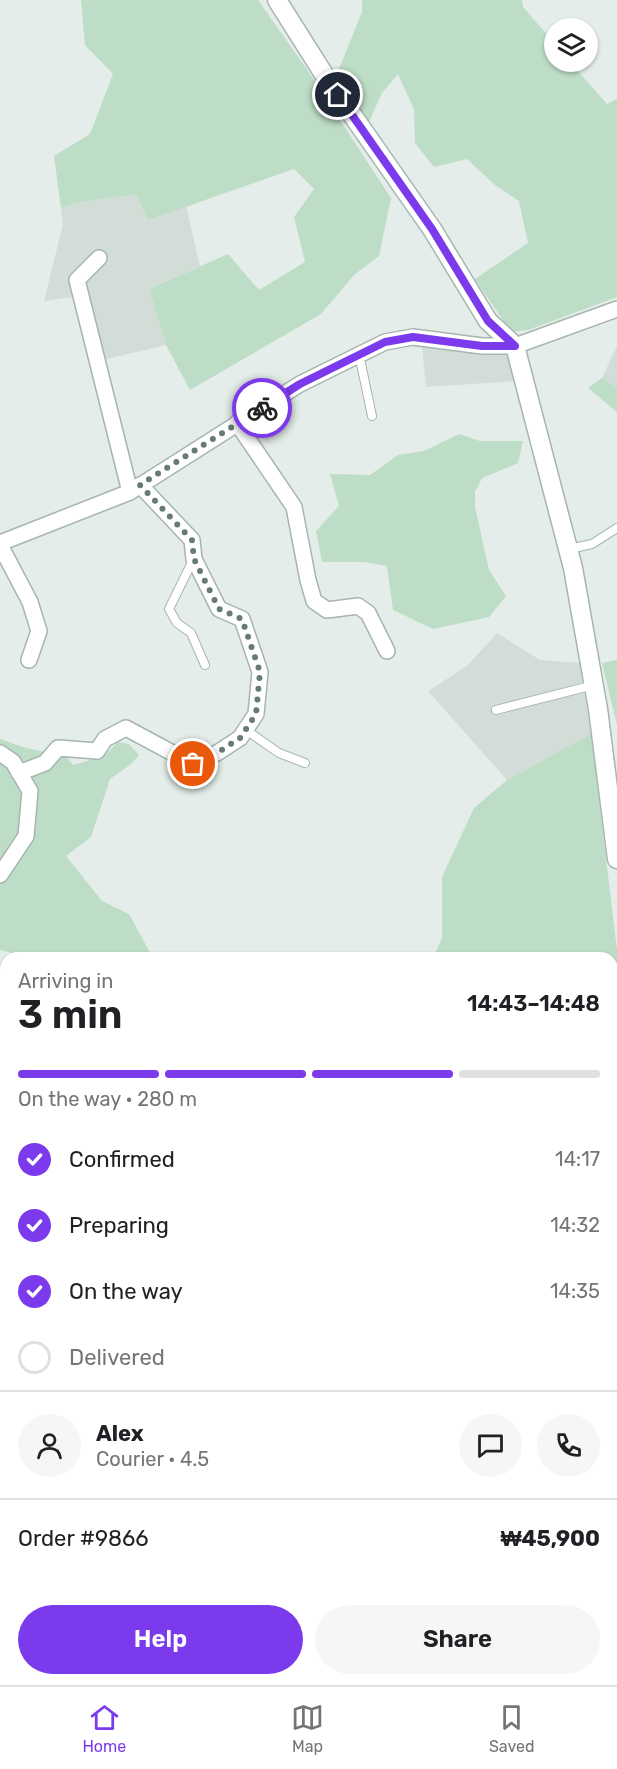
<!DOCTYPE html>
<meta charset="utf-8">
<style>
body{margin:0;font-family:Rubik,sans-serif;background:#f6f6f6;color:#202124;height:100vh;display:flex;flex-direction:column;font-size:22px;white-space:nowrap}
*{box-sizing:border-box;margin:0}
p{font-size:20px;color:#757577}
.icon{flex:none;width:33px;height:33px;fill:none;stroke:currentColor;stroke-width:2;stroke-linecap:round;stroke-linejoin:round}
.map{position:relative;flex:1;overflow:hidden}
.sheet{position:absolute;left:0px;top:952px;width:618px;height:734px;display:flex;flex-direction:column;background:#fff;border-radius:18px 18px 0 0;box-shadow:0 2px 4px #0004}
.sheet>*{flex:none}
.controls{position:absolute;left:544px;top:18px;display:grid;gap:12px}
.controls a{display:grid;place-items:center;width:54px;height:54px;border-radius:50%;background:#fff;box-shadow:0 2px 4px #0004;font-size:30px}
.pin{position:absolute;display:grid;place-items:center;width:51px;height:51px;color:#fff;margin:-26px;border:3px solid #fff;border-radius:50%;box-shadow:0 2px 6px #0007}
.courier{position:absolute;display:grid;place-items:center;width:60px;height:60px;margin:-30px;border:4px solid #7c3aed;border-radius:50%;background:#fff;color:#222;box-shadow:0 2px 8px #0007}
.overview em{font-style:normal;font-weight:600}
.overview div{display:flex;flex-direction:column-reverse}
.overview{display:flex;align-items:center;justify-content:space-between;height:102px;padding:0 18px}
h1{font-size:39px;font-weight:600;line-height:45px}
.bar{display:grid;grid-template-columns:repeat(4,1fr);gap:9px 6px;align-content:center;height:72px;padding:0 18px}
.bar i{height:8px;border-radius:4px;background:#e0e0e0}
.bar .on{background:#7c3aed}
.bar p{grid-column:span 4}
.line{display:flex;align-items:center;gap:15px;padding:0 18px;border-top:2px solid #e0e0e0}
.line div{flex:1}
.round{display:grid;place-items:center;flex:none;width:63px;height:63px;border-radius:32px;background:#f6f6f6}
ol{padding:0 18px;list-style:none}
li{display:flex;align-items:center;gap:18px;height:66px}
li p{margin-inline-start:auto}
li .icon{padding:6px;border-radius:50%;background:#7c3aed;color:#fff;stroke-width:4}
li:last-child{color:#757577}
li i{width:33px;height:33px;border:3px solid #e0e0e0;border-radius:50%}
.cta{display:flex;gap:12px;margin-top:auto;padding:12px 18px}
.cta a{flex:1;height:69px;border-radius:36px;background:#7c3aed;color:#fff;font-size:24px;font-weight:600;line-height:69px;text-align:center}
.cta a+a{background:#f6f6f6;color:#202124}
.dock{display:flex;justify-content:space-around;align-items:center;height:84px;border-top:2px solid #e0e0e0;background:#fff;font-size:16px;color:#757577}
.dock a{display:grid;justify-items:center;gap:3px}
.dock .on{color:#7c3aed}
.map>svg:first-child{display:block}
</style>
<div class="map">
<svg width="617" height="1685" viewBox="0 0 617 1685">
<rect width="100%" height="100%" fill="#e4ede9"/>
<path fill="#d2ddd8" d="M136 194 149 220 186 206 200 266 149 289 166 345 90 363 73 297 44 301 63 224 61 208 75 203Z
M617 346V388L602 378Z
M422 347 508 350 516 381 426 387Z
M497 633 540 660 582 663 581 674 591 734 507 780 428 691 467 666Z"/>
<path fill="#bdddc6" d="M81 0H258L308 71 391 198 379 256 354 275 321 314 190 390 166 345 149 289 228 254 259 290 305 262 294 217 314 189 294 169 148 220 136 194 75 203 61 208 54 156 90 134 113 74 85 45Z
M362 0H522L523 7 555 44V62H570L607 104 617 99V297L528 330 511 332 475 279 528 243 519 201 495 185 467 159 434 167 415 143 414 109 398 74 382 93 368 124 336 76 362 12Z
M602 378 617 388V412L588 388Z
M459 434 480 441H523L518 463 482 478 475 492V507L489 570 506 596 489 617 433 629 393 610 387 566 364 562H322L316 531 339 506 330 474 370 475 398 455 424 451Z
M617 660V725L602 663Z
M591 734 617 950V1011L612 1013V958H433L442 938V877L474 808 507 780Z
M0 739 26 748 67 757 73 765 104 756 118 742 129 744 139 755 131 764 110 779 91 837 66 856 102 901 129 914 153 958H31L0 950Z
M6 1277V1680H32L30 1685H0V1278Z
M612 1626H617V1685H592L593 1680H612Z
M41 1680H380V1685H43Z"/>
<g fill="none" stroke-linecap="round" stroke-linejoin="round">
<defs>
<path id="service" d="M359 354 372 416
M569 549 592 544 617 528
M193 560 169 609 177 623 191 633 205 665
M496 710 594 685
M246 730 279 753 305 763
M612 1135H617"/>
<path id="minor" d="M99 258 77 280 130 492
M237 423 294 507 308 580 314 601 327 610 358 606 368 613 387 651
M0 543 130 492 300 384 385 342 413 337 482 346H515L617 309
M0 545 30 602 39 631 29 660
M0 753 13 762 30 791 26 836 0 875
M19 773 45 763 58 748 97 751 105 739 126 728 193 764 217 753 240 738 256 714 260 672 242 619 219 609 194 559 192 540 140 485"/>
<path id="tertiary" d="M277 0 325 76 432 229 488 321 515 346 573 568 598 709 617 859
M612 1497 617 1463
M578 1685 579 1680"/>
</defs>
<use href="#service" stroke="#a6b5b0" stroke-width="10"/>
<use href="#minor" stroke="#a6b5b0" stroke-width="18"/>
<use href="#tertiary" stroke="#a6b5b0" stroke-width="21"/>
<use href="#service" stroke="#fff" stroke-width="8"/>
<use href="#minor" stroke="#fff" stroke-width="15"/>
<use href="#tertiary" stroke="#fff" stroke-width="18"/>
</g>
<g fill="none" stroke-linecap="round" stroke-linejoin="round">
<path stroke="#677b75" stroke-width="6" stroke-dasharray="0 10.8" d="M193 764 217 753 240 738 256 714 260 672 242 619 219 609 194 559 192 540 140 485 262 408"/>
<path stroke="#7c3aed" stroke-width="8" d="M262 408 300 384 385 342 413 337 482 346H515L488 321 432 229 338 95"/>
</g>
</svg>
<div class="controls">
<a><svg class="icon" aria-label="layers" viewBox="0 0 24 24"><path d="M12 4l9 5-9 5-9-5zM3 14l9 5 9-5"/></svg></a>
</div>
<div class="pin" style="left:193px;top:764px;background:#ea580c"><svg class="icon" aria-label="bag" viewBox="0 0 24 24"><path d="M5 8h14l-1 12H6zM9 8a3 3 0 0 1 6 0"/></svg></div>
<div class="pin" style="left:338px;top:95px;background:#1f2937"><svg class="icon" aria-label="home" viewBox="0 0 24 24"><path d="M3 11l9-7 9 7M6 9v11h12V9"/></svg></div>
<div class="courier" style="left:262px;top:408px"><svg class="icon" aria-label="bike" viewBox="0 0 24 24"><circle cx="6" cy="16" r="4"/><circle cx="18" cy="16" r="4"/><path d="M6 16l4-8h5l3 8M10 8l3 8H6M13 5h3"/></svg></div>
<section class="sheet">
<div class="overview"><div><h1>3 min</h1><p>Arriving in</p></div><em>14:43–14:48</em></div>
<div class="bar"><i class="on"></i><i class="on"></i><i class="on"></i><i></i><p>On the way · 280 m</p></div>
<ol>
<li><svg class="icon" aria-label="check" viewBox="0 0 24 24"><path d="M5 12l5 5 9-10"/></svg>Confirmed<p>14:17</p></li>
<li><svg class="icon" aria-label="check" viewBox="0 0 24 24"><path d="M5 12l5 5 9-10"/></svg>Preparing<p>14:32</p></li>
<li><svg class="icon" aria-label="check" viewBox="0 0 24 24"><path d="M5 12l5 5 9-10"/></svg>On the way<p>14:35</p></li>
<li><i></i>Delivered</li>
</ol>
<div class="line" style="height:108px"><a class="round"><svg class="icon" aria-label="person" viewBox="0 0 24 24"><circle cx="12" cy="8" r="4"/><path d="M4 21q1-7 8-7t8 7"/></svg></a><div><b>Alex</b><p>Courier · 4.5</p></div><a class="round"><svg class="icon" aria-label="chat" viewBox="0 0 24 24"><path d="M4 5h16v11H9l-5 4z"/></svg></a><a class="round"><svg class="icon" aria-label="phone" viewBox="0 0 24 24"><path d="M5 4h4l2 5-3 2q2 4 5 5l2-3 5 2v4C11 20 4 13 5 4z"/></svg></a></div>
<div class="line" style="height:78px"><div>Order #9866</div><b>₩45,900</b></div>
<div class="cta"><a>Help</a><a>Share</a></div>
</section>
</div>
<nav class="dock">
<a class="on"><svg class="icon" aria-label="home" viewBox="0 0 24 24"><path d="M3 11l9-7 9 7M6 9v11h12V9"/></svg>Home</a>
<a><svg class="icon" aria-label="map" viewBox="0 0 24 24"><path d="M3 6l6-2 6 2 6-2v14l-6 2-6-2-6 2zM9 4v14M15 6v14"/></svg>Map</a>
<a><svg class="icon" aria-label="saved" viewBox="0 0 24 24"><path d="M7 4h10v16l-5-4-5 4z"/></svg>Saved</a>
</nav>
